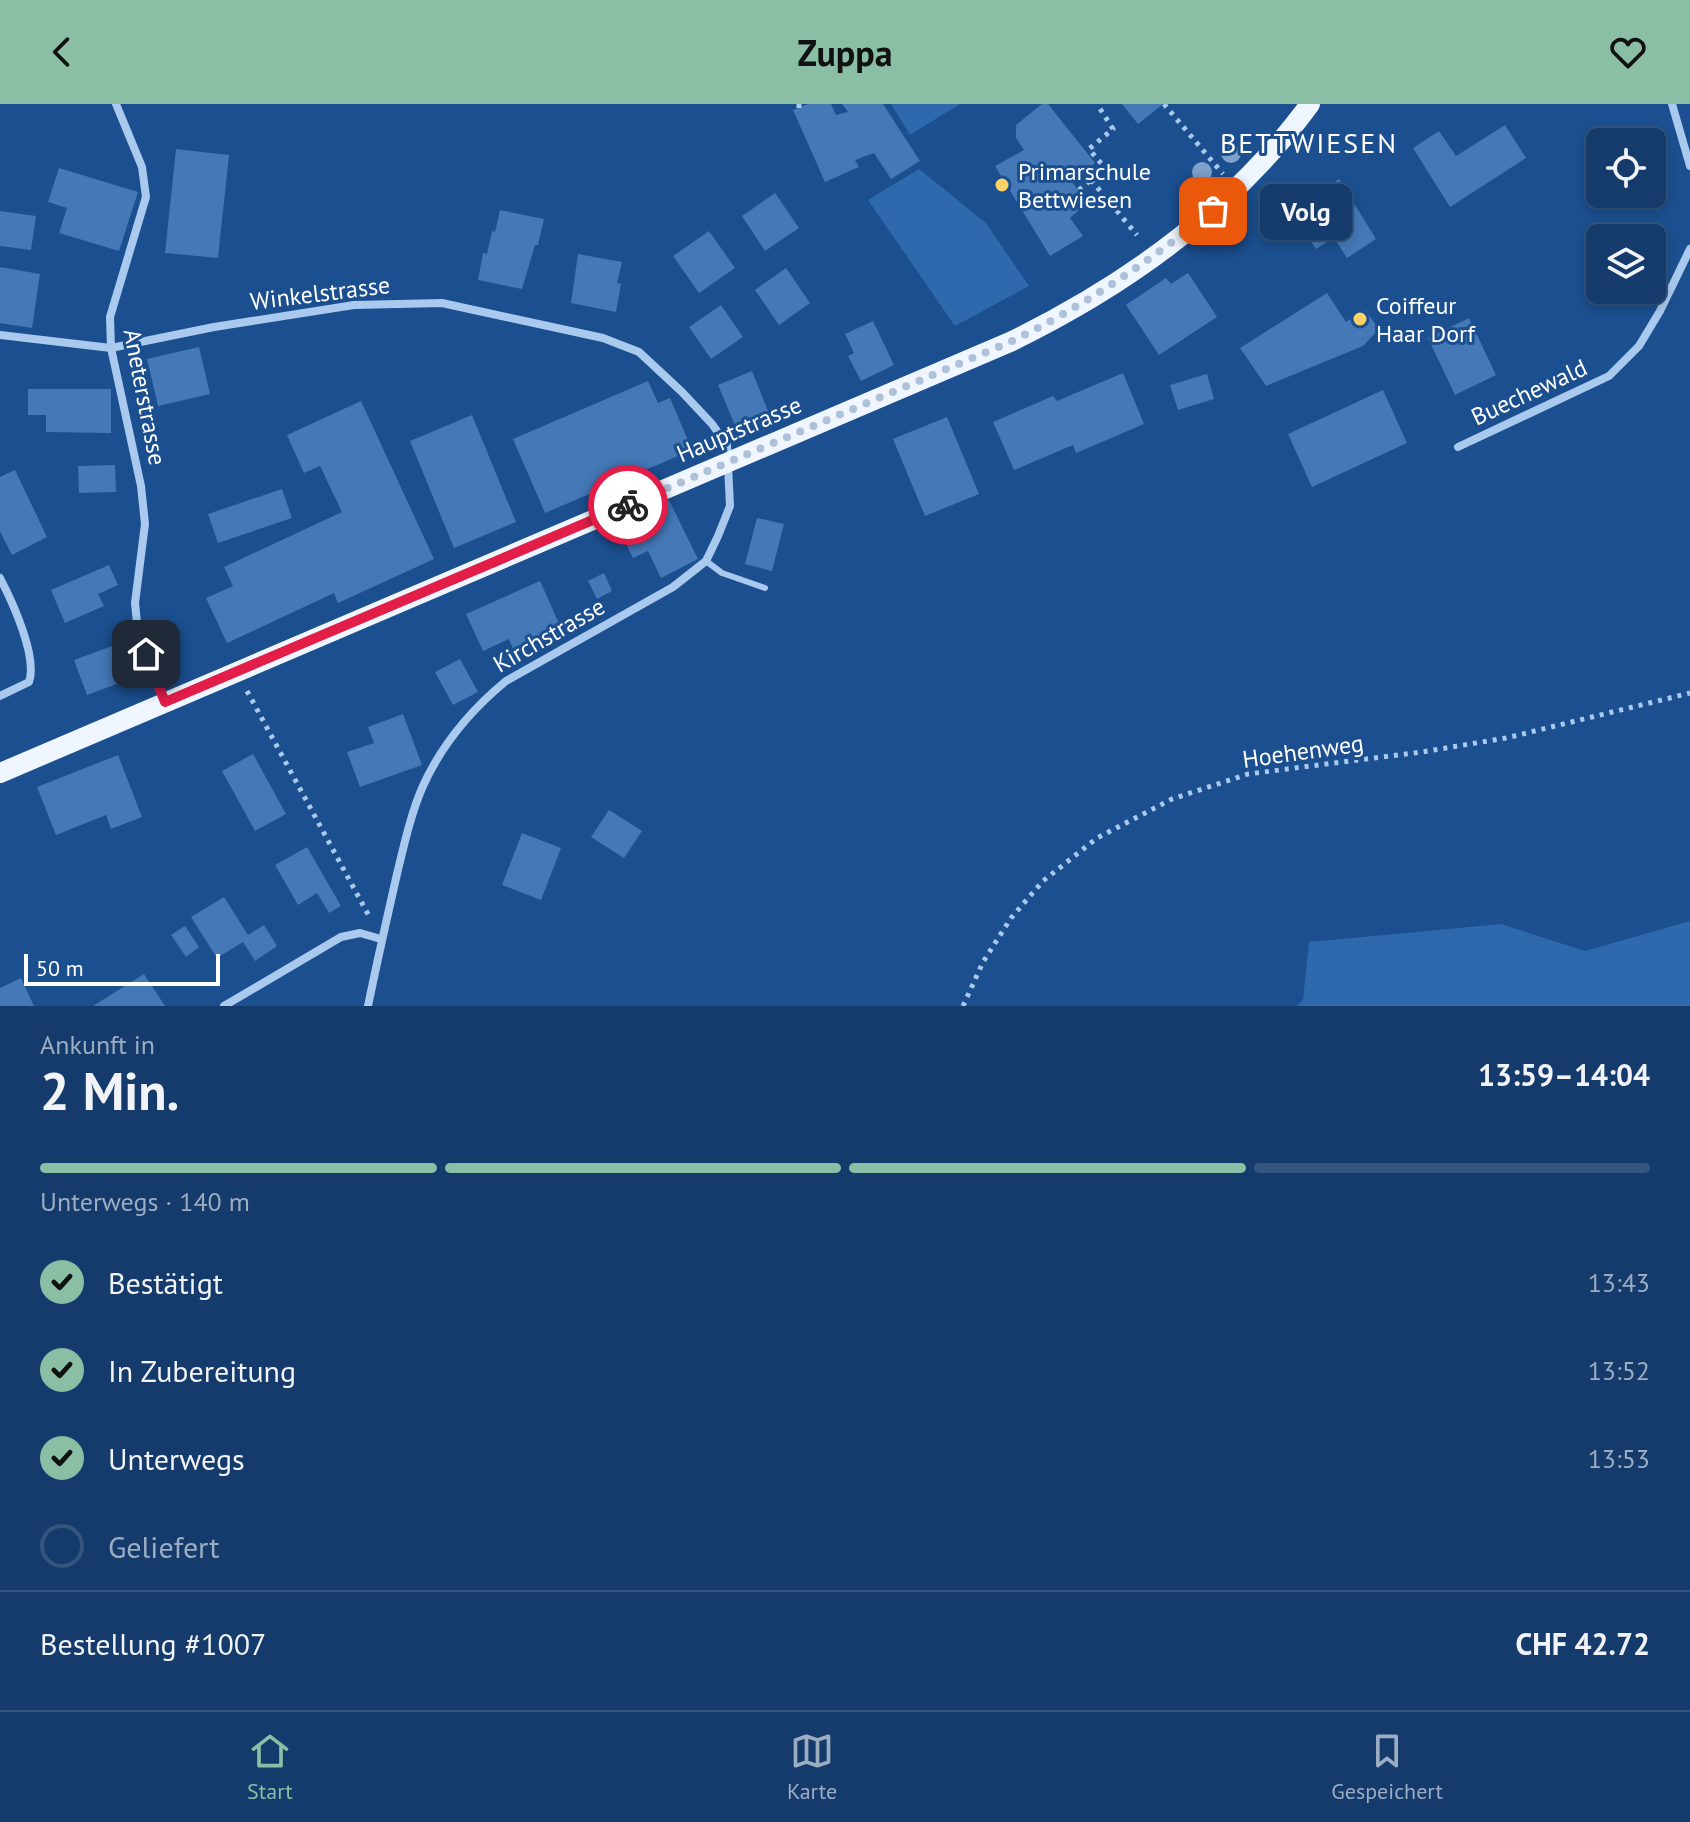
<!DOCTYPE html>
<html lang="de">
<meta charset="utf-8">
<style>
body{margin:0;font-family:"PT Sans",sans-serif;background:#1d4271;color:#f1f3f6;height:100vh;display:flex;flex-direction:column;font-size:30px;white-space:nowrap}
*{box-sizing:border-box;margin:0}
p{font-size:26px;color:#9dadc1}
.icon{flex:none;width:44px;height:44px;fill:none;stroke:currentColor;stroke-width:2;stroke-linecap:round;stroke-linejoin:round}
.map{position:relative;height:902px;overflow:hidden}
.sheet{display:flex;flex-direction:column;background:#143b6b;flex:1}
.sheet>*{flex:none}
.buttons{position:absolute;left:1586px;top:24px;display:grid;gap:16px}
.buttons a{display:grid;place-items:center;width:80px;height:80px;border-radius:12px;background:#143b6b;box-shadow:0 4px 12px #0003,0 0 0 2px #33557e;font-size:40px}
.scale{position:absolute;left:24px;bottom:20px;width:196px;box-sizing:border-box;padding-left:8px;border:4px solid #fff;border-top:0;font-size:22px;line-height:28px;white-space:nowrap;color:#fff;-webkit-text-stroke:6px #1b4f8f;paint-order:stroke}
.pin{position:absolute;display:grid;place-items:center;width:68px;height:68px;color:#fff;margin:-34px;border-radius:16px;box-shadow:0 4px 12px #0006}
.courier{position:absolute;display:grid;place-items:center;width:80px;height:80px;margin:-40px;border:6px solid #e11d48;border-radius:50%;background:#fff;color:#222;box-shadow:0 2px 10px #0007}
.bubble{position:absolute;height:56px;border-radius:12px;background:#143b6b;box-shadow:0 4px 12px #0003,0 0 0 2px #33557e;font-size:26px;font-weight:600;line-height:56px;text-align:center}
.overview em{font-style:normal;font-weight:600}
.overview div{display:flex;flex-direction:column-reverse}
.overview{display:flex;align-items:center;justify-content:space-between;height:136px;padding:0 40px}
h1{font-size:52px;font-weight:600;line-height:60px}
.bar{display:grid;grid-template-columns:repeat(4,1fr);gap:12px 8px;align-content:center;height:96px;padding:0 40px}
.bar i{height:10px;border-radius:6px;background:#33557e}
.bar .selected{background:#8abfa5}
.bar p{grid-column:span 4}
.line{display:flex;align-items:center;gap:20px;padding:0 40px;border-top:2px solid #33557e}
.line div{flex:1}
ol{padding:0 40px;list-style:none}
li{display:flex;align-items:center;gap:24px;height:88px}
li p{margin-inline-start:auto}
li .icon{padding:8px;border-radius:50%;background:#8abfa5;color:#111;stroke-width:4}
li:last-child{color:#9dadc1}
li i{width:44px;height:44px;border:4px solid #33557e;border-radius:50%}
header{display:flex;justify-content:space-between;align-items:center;height:104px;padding:0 40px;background:#8abfa5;color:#111;font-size:36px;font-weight:600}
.tab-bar{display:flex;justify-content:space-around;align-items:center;height:112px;border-top:2px solid #33557e;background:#143b6b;font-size:22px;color:#9dadc1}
.tab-bar a{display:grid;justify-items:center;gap:4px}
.tab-bar .selected{color:#8abfa5}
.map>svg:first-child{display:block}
</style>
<header><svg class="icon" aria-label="back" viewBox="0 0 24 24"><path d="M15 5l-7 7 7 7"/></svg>Zuppa<svg class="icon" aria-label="heart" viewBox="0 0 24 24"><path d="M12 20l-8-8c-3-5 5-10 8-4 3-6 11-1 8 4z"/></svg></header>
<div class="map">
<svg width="1690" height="902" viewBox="0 0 1690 902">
<rect width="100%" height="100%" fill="#1b4f8f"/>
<path fill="#2e69ad" d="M891 0H960L910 31Z
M919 65 986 119 1029 182 955 222 868 96Z
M1690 817V902H1296L1303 896 1309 838 1501 820 1585 847Z"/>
<path fill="#4478b7" d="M808 0H831L836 11 848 8 842 0H883L920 57 891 75 874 49 855 56 859 63 825 78 793 6Z
M1042 0H1048L1095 59 1072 78 1088 98 1070 114 1083 132 1050 152 995 62 1024 46 1016 34V21Z
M1122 0H1163L1138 20Z
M1505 21 1526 54 1450 103 1413 44 1439 27 1456 52Z
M176 45 229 51 218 154 165 149Z
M59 64 138 88 119 147 59 129 67 104 48 98Z
M1339 75 1376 135 1347 154 1334 134 1316 145 1291 107Z
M775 89 799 124 765 147 742 112Z
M500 106 544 115 538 141H535L522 185 478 176 483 149 487 150 492 127 495 128Z
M0 107 36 112 31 146 0 142Z
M709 127 735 164 699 189 673 152Z
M578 150 622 158 617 179 621 180 616 208 571 199Z
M0 163 40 170 32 224 0 219Z
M786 164 810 199 779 221 755 186Z
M1188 169 1217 213 1159 251 1126 201 1166 174 1171 180Z
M1327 189 1346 218 1365 206 1379 225 1363 242 1266 282 1240 244Z
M721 201 743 233 711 255 689 223Z
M1469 214 1496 271 1455 291 1428 234Z
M873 217 894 261 861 277 848 252 854 249 845 230Z
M199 243 210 290 158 302 147 255Z
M752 267 770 312 737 326 718 281Z
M1123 269 1144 320 1076 349 1073 341 1014 366 993 318 1053 292 1057 297Z
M1207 270 1214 295 1178 306 1170 281Z
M648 277 658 299 670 294 692 346 545 409 513 335Z
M28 285H111V329L46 328V311H28Z
M1383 286 1407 339 1312 383 1288 330Z
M361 297 434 455 338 499 334 489 227 539 206 494 233 482 224 463 342 408 320 362 304 369 287 331Z
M472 311 516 418 454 444 410 337Z
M947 313 979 390 925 412 893 335Z
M115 361 116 388 79 389 78 362Z
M15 366 47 433 12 451 0 427V373Z
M282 385 292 414 218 439 208 410Z
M669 396 698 455 661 474 648 447 633 454 617 421Z
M757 414 784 420 772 467 745 460Z
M109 461 118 481 98 490 104 502 65 519 51 486Z
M604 469 612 487 597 495 588 477Z
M540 477 561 524 513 545 509 535 483 547 466 510Z
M115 541 127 576 87 591 74 556Z
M460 555 478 588 453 601 435 568Z
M403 610 422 661 360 683 347 648 374 639 368 623Z
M253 650 286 710 255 727 222 667Z
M118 651 142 713 111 725 106 711 56 731 37 683Z
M609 706 642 727 624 754 591 733Z
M522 729 561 744 541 796 502 781Z
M307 743 341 802 329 809 317 789 298 801 275 761Z
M224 793 248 831 264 821 277 842 255 857 243 838 217 854 191 813Z
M185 822 199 843 186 853 171 831Z
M144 870 165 902H93Z
M21 874 34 902H0V884Z"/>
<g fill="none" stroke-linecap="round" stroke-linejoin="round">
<path stroke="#a9c9ee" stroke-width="5" stroke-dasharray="4 6" stroke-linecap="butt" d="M1164 0 1223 70
M799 4V0
M1091 76 1137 131
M1079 86 1105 64 1089 45 1113 25 1097 0
M247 587 370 814
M963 902 983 858 1011 814 1043 777 1097 734 1172 695 1248 670 1422 648 1506 634 1690 589"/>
<path stroke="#a9c9ee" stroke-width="6" d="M706 457 722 469 765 484"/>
<path stroke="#a9c9ee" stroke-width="8" d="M116 0 142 63 146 93 110 213 111 244 141 382 145 420 135 499 138 529 164 597
M1672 0 1690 62
M0 231 111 244 214 223 354 201 442 199 603 234 639 248 682 288 712 320 727 341 730 402 718 432 706 457 673 483 506 577C472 605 442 640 423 682 411 709 404 741 397 770 387 814 377 858 368 902
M1458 343 1609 272 1639 242 1660 207 1690 145
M0 474C12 497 38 553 29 578L0 592
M224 902 341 833 360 829 381 835"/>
<path stroke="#f0f6ff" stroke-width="20" d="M0 669 1010 238C1125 182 1234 104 1310 0"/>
</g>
<g fill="#7ea0ca">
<circle cx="1231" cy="49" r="10"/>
<circle cx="1202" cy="68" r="10"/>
</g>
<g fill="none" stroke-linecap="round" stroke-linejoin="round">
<path stroke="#afc1d8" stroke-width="8" stroke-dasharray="0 14.4" d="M628 401 1010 238C1083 203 1149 157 1213 107"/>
<path stroke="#e11d48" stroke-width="10" d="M146 550 165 598 628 401"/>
</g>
<g fill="#ffd166" stroke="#1b4f8f" stroke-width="3">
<circle cx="1002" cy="81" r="8"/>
<circle cx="1360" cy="215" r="8"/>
</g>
<g text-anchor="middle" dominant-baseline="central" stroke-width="6" stroke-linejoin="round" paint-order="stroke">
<g font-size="24" fill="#fff" stroke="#1b4f8f" text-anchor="start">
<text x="1018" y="67">Primarschule<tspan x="1018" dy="28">Bettwiesen</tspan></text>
<text x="1376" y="201">Coiffeur<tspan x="1376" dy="28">Haar Dorf</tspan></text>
</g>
<g font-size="24" fill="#fff" stroke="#1b4f8f">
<text transform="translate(320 189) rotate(-7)">Winkelstrasse</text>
<text transform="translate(1529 288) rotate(-25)">Buechewald</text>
<text transform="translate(145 293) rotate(79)">Aneterstrasse</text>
<text transform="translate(739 325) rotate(-23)">Hauptstrasse</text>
<text transform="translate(549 531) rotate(-30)">Kirchstrasse</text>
<text transform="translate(1303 647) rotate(-8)">Hoehenweg</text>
</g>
<g font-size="28" letter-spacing="2" fill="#fff" stroke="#1b4f8f">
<text x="1309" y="38">BETTWIESEN</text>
</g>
</g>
</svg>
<div class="buttons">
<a><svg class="icon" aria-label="locate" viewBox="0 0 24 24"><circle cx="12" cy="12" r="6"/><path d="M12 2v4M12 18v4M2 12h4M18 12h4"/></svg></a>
<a><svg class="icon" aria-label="layers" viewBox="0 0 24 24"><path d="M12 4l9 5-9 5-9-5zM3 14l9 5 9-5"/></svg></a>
</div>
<div class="scale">50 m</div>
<div class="pin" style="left:1213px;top:107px;background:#ea580c"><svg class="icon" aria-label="bag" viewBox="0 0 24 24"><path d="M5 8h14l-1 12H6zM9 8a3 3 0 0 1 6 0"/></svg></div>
<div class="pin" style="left:146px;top:550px;background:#1f2937"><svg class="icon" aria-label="home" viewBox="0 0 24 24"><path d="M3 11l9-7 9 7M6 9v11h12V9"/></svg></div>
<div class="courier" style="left:628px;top:401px"><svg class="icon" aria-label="bike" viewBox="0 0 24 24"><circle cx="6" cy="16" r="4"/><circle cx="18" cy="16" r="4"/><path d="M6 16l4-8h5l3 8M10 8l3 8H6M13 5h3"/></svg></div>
<div class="bubble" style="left:1260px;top:80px;width:92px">Volg</div>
</div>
<section class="sheet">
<div class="overview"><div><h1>2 Min.</h1><p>Ankunft in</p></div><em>13:59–14:04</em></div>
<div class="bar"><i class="selected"></i><i class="selected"></i><i class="selected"></i><i></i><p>Unterwegs · 140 m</p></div>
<ol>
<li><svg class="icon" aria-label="check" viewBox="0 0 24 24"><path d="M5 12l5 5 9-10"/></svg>Bestätigt<p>13:43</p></li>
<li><svg class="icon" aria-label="check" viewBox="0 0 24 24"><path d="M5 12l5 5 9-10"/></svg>In Zubereitung<p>13:52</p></li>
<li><svg class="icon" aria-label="check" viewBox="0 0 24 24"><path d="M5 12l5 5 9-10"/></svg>Unterwegs<p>13:53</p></li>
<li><i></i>Geliefert</li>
</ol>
<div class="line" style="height:104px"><div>Bestellung #1007</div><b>CHF 42.72</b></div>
</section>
<nav class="tab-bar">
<a class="selected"><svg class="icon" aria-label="home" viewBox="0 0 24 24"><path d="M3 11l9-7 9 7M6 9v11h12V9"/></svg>Start</a>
<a><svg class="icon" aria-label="map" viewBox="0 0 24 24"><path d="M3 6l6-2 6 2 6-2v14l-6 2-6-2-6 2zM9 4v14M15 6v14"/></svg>Karte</a>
<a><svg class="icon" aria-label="saved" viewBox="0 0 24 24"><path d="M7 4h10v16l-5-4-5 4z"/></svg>Gespeichert</a>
</nav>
